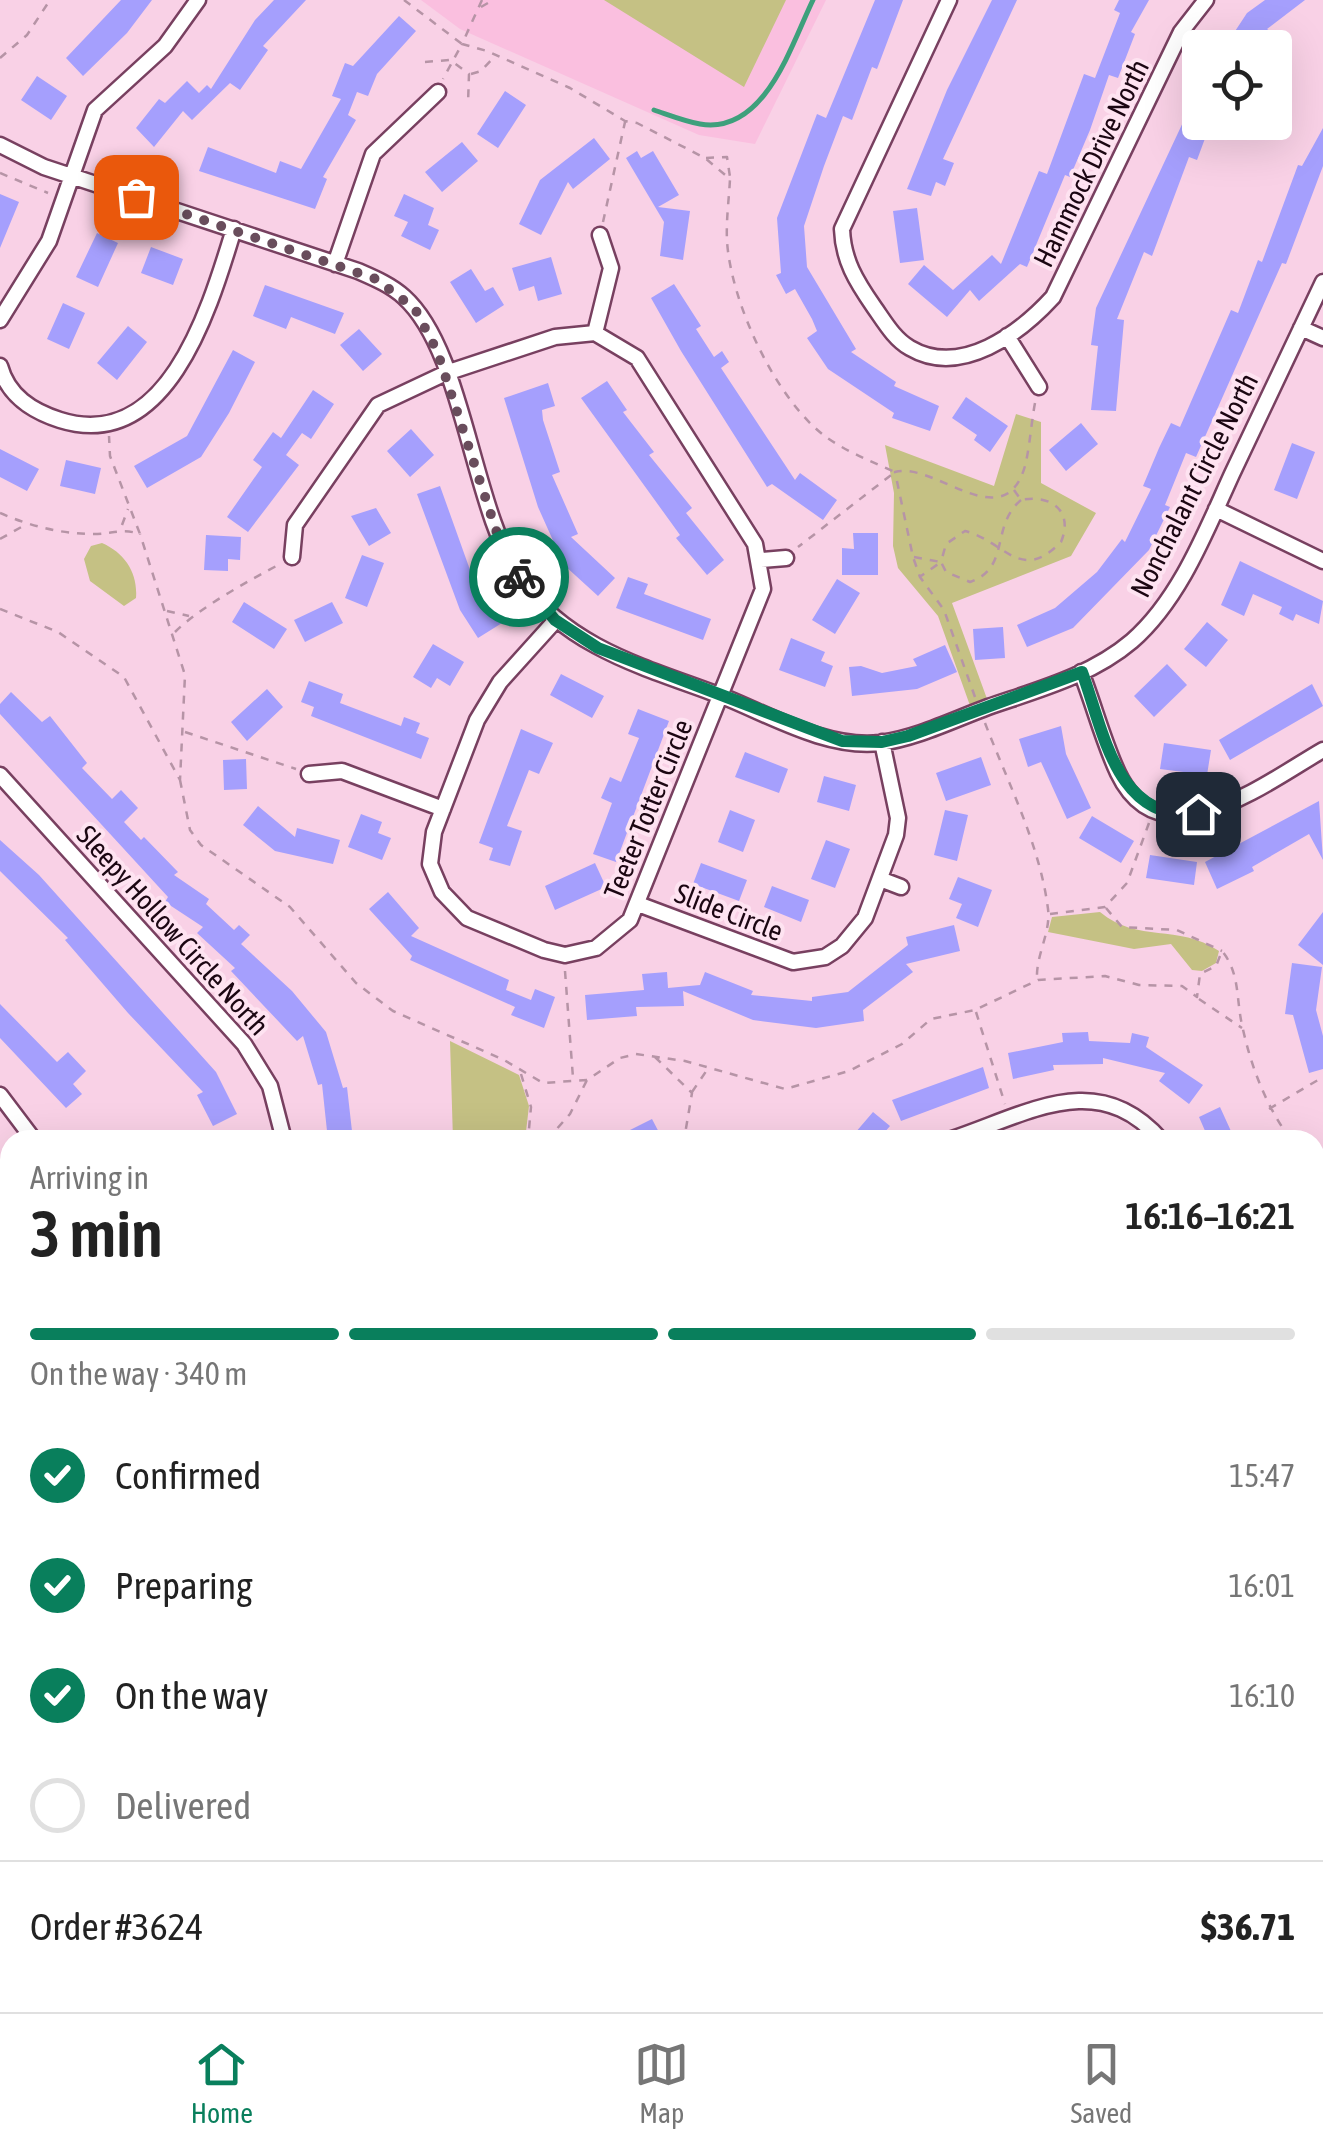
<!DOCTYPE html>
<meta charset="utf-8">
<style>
body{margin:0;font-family:"Asap Condensed",sans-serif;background:#f2f2f2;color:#222;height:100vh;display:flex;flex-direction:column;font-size:38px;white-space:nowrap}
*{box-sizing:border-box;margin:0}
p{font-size:32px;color:#767676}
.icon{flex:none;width:55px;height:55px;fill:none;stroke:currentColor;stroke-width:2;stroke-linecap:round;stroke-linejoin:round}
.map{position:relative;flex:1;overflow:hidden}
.drawer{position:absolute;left:0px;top:1130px;width:1325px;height:882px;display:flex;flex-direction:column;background:#fff;border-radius:30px 30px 0 0;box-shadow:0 10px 40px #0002}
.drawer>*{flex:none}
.fabs{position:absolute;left:1182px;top:30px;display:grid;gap:20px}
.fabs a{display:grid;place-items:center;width:110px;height:110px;border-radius:10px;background:#fff;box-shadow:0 10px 40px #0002;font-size:50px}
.pin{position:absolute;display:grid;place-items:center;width:85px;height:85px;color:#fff;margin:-42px;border-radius:20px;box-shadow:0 5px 15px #0006}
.courier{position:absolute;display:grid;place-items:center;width:100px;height:100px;margin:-50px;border:8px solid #097f5c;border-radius:50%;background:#fff;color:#222;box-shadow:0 2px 12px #0007}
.overview em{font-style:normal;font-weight:600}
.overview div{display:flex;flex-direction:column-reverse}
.overview{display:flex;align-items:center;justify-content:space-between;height:170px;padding:0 30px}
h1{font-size:65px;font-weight:600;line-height:75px}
.bar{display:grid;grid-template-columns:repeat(4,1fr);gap:15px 10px;align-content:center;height:120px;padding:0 30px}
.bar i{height:12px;border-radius:8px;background:#e0e0e0}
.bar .selected{background:#097f5c}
.bar p{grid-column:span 4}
.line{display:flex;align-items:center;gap:25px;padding:0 30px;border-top:2px solid #e0e0e0}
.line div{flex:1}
ol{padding:0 30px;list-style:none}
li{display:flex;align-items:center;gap:30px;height:110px}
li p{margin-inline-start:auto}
li .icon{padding:10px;border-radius:50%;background:#097f5c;color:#fff;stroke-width:4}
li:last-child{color:#767676}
li i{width:55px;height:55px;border:5px solid #e0e0e0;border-radius:50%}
.tabs{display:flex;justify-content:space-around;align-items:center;height:140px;border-top:2px solid #e0e0e0;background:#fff;font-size:28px;color:#767676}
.tabs a{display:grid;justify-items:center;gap:5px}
.tabs .selected{color:#097f5c}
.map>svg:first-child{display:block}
</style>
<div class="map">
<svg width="1323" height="2012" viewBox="0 0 1323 2012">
<rect width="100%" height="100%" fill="#f9d1e6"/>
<path fill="#fabfdf" d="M421 0H826L755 144 699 135 460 29Z
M622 2002H917L927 2012H618Z"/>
<path fill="#c5c184" d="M604 0H786L744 87Z
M1016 414 1041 422V483L1096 513 1071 556 952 603 990 707 973 714 938 616 898 568 893 546 894 493 885 445 994 486Z
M102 543C125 553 138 573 136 598L124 606 90 581 84 559 91 546Z
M1100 912C1139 944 1177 923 1219 951L1216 963 1202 971 1192 970 1171 944 1134 949 1048 932 1052 917Z
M450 1041 519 1075 529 1106 525 1140H453Z"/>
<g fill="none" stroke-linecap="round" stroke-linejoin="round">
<path stroke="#3ea07c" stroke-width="5" d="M654 110C669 115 684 121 700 124 765 135 791 45 813 0
M1315 1289 1323 1285"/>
</g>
<path fill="#a59ffd" d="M121 0H152L127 33 83 76 66 58Z
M274 0H306L263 46 268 50 240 90 230 83 192 120 183 111 154 147 136 128 159 99 165 103 187 81 199 93 207 85 211 89 255 20Z
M875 0H903L877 69 872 67 852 120 843 116 824 166 804 226 807 267 856 349 851 352 896 382 894 386 939 406 930 431 892 418 894 413 828 369 807 338 817 331 812 319 795 289 786 294 776 275 781 273 777 218 817 114 826 118Z
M992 0H1017L943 159 954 163 945 186 936 182 931 196 907 189 947 90Z
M1119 0H1149L1131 32 1135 34 1118 78 1109 75 1090 130 1070 177 1065 175 1027 267 1020 264 979 301 970 290 947 317 908 284 924 265 953 290 992 255 1001 264 1039 171 1047 174 1084 74 1095 78 1120 13 1114 10Z
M1265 0H1305L1267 29 1279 38 1273 48H1224L1247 13Z
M399 16 416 31 377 74 368 96 357 92 348 115 356 120 323 177 327 179 315 209 199 171 208 147 276 173 280 161 301 169 341 99 332 96 345 63 353 66Z
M37 76 67 96 51 120 21 100Z
M1200 86V122L1210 125 1197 160 1189 157 1152 256 1144 252 1117 319 1124 320 1116 411 1091 410 1098 346 1091 345 1096 308Z
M505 91 526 105 498 148 477 134Z
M1323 128V166L1286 264 1282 263 1196 457 1186 453 1165 505 1170 507 1149 550 1073 628 1027 647 1017 625 1055 608 1097 572 1122 539 1125 542 1151 489 1143 486 1159 448 1171 423 1180 427 1231 310 1238 313 1258 260 1262 262 1298 165 1302 166Z
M594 138 610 159 573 189 568 182 541 235 519 224 540 180Z
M462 142 478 161 442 192 425 172Z
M637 151 641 158 653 151 679 195 658 207 690 211 683 260 660 256 664 222 626 158Z
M0 194 19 202 0 248Z
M404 194 434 208 428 225 439 230 430 250 401 236 408 222 394 216Z
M917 208 924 260 900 263 893 211Z
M97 233 118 243 98 287 76 277Z
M151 247 183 259 173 285 141 273Z
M551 257 562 294 538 301 534 286 519 291 512 268Z
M471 269 485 291 493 287 504 305 476 323 450 282Z
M674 284 701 326 696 329 714 357 722 351 729 362 721 368 795 480 800 473 837 500 823 520 772 484 767 487 681 351 651 298Z
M265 285 344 313 335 334 291 317 286 329 253 316Z
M63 303 85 313 69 349 47 339Z
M128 326 147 342 117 380 97 363Z
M359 329 382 354 363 371 340 345Z
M233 350 255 362 229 413 201 457 147 488 134 466 187 436Z
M607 381 627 410 623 412 654 452 649 455 692 508 686 513 724 560 707 575 676 538 680 535 581 398Z
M548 383 555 406 542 410 543 420 560 472 552 475 578 534 571 537 615 578 598 596 564 565 538 507 504 398Z
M313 390 334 404 311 439 302 433 286 455 299 465 248 532 227 517 262 467 253 460 273 432 281 438Z
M966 397 1008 426 990 452 974 440 977 435 952 418Z
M1081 423 1098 444 1066 471 1049 450Z
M411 429 434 455 410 477 387 451Z
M1292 443 1315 452 1297 499 1274 490Z
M0 449 39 469 27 491 0 477Z
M66 460 101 468 95 494 60 486Z
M440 486 479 595 483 593 502 623 478 638 460 610 417 494Z
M376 508 391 533 369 546 351 516Z
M853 533H878V575H842V548L854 549Z
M206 535 241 537 240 560 228 559V571L204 570Z
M362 555 384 563 367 607 345 598Z
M1240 561 1323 601 1319 624 1296 614 1293 621 1279 614 1282 607 1253 594 1244 616 1221 605Z
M628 577 648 584 644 594 711 619 703 640 616 608Z
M837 579 860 593 835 634 812 620Z
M244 602 287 629 274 649 232 622Z
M332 602 343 623 305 642 294 620Z
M1207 622 1228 640 1206 667 1184 649Z
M1003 627 1005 658 975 660 973 629Z
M791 638 825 652 821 661 833 666 825 687 779 670Z
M433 644 464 662 450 686 437 678 431 688 413 677Z
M945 645 957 672 917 689 852 696 849 667 861 666 882 673 917 666 913 659Z
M1167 664 1187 685 1154 717 1134 696Z
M561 674 604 696 592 718 550 695Z
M309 681 343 694 340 703 401 726 404 717 420 723 416 733 429 738 421 759 311 716 314 707 301 702Z
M1312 684 1323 706 1230 760 1219 740Z
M267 689 283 707 247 741 231 722Z
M11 692 42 722 50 716 87 763 82 768 112 799 121 790 138 808 124 822 141 840 144 837 178 872 174 875 209 899 206 904 234 930 239 925 250 935 241 944 292 991 326 1032 343 1088 347 1087 353 1140H333L334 1131H327L322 1084 318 1085 303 1036 297 1041 231 971 235 968 197 933 203 927 165 902 168 897 0 714V704Z
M638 709 669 721 616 862 593 854 612 803 601 798 610 777 621 782 639 738 628 734Z
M1061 726 1066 754 1091 808 1067 819 1041 762 1028 767 1019 739Z
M521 729 553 743 539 774 529 770 507 826 522 831 510 866 489 860 493 848 479 843Z
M1164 743 1211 750 1207 775 1160 769Z
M745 752 788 769 779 793 735 777Z
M981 757 991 785 946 801 936 773Z
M246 759 247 789 224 790 223 760Z
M824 776 856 785 849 811 817 802Z
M1319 801 1323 860 1309 834 1252 867 1254 871 1217 889 1205 862Z
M258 806 295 837 297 828 340 840 333 864 275 851 243 825Z
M730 810 755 820 743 852 718 842Z
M945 810 968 815 957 861 934 855Z
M361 814 382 822 378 833 391 838 382 860 348 847Z
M1092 816 1134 841 1121 863 1079 838Z
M0 840 39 875 216 1072 237 1114 213 1126 197 1095 203 1092 128 1013 65 940 68 938 0 871Z
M826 840 850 849 835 888 811 879Z
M1150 855 1197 862 1194 885 1146 878Z
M595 863 606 887 555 910 545 886Z
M701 863 747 880 739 901 693 884Z
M958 877 992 890 978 927 956 918 962 904 949 899Z
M772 886 809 900 801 922 764 907Z
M388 892 419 928 411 936 509 980 506 990 531 1000 535 989 555 997 544 1028 511 1015 515 1007 410 960 412 956 369 909Z
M1323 912V965L1298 945Z
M954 925 960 951 906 964 913 972 863 1010 864 1021 816 1028 753 1020 683 991 684 1006 636 1007 637 1016 587 1020 585 995 644 990 642 974 667 972 668 988 700 985 705 972 753 991 751 995 812 1001V997L848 992 908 945 906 937Z
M1292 963 1322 967 1316 1010 1323 1036V1069L1309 1073 1293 1015 1285 1014Z
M0 1004 57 1062 68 1052 86 1071 73 1084 82 1094 66 1108 0 1038Z
M1088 1032 1089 1041 1130 1043 1132 1033 1149 1037 1146 1047 1203 1085 1189 1104 1159 1081 1165 1073 1103 1058V1064L1053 1065 1054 1070 1013 1079 1008 1053 1063 1042 1062 1033Z
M983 1067 989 1088 901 1121 892 1100Z
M1220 1107 1235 1140H1209L1199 1117Z
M873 1112 890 1126 878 1140H849Z
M652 1119 663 1140H610Z"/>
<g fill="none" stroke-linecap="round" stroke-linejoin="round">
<defs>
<path id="lane" d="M1315 1996 1323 1989
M873 2002 883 2012
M1022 2002 1029 2012
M651 2012 655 2002"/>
<path id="street" d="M949 0 842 229C843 260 856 281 874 307 884 321 894 339 910 348 961 378 1020 333 1053 297L1181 32 1206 0
M0 145 44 167 358 271C374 278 391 285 404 297 465 352 471 508 522 582 570 651 655 670 729 699 775 718 829 749 880 743 917 738 953 720 988 707 1037 690 1091 676 1132 641 1180 599 1206 531 1232 474 1263 410 1293 346 1323 282
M335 264 373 154 438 92
M0 320 49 241 95 110 165 46 198 0
M1301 328 1323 338
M1007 336 1039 387
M0 366C8 396 32 411 60 420 168 454 210 307 234 229
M1216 509 1323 561
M292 557 295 525 378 405 446 373 555 337 595 333 611 268 600 235
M761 560 786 558
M555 621 500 682 477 720 434 832 430 864 442 892 467 918 544 950 565 955 596 948 630 920 763 589 755 544 637 358 595 333
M1081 672C1094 705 1103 741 1118 773 1162 865 1267 782 1323 750
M309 774 342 771 443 809
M0 775 244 1044 270 1086 284 1140
M880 879 901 887
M638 904 793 962 825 957 842 946 865 918 896 835 898 818 882 742
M0 1095 34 1140
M949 1140C1028 1114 1097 1067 1161 1140
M0 1295 10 1274
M1315 1352 1323 1355
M1315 1517 1323 1496
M1315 1601 1323 1604
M0 1814 10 1795
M1301 2002 1312 2012
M157 2012 161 2002
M391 2012 395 2002"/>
<path id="secondary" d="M1315 1709 1323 1687
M0 1980 10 1984
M54 2002 79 2012
M1113 2012 1124 2002"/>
</defs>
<use href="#lane" stroke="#784060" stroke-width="12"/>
<use href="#street" stroke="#784060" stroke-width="19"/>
<use href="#secondary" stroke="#784060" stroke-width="25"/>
<path stroke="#b694a6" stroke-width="2.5" stroke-dasharray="8 8" stroke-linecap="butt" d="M404 0 462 44 443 79
M482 0 462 44 487 51 570 88 625 121 637 123 705 158 730 179C729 199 726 220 727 241 731 303 776 400 826 437 847 452 871 461 895 472L798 547
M481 7 493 0
M0 58 27 35 50 0
M425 62 450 60 469 74 468 104
M471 74 481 71 495 56
M706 158 727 157 730 177
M0 173 48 193
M603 222 625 122
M1014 490 1021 500C1051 494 1074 511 1061 542 1020 584 1005 541 965 531L946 544 941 562 946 572 970 582C1011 568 990 526 1021 500
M0 513C30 526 61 534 94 534 112 534 122 528 140 534L110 456 109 436
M122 525 128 509
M0 539 25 525
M914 557 941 562 921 576
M0 609 58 632 124 677 180 780 185 675 140 534
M167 611 189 616
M175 632C199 608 248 581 280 564
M975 697 944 610 920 577 913 557 895 472C935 461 1004 539 1025 466 1030 446 1031 424 1035 403
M985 723C1008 783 1040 845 1048 909 1051 932 1036 955 1037 978
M185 732 296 769
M180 780 190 830 201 845 290 907 356 983 393 1011 504 1060 543 1083 587 1080 620 1058 636 1054 685 1061 785 1089 849 1071 902 1044 931 1019 975 1010 1038 980 1105 976 1139 985 1182 986 1197 997 1200 974 1216 966 1222 951C1240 973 1236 998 1242 1025 1251 1067 1266 1106 1291 1140
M1106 908 1122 927 1177 930 1222 951
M1050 914 1105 907 1127 883 1149 823
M565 971 573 1078
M1199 999 1242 1028
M976 1012 1005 1104
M655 1057 692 1093 684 1140
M521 1074 531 1107 528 1140
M692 1092 707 1070
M1269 1109 1323 1077
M547 1140 570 1114 587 1080
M1315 1173 1323 1184
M1315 1251 1323 1238
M1315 1270 1323 1266
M371 2012 374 2002
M419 2012 423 2002"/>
<use href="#lane" stroke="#fff" stroke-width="8"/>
<use href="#street" stroke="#fff" stroke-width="14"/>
<use href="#secondary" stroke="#fff" stroke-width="20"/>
</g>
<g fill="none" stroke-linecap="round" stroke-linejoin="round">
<path stroke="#694d5c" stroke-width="10" stroke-dasharray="0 18" d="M136 197 376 279 415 309 437 351 498 536 519 577"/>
<path stroke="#097f5c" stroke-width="12" d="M519 577 555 620 598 648 842 741 882 742 908 736 1082 672C1104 732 1116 822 1198 814"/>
</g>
<g text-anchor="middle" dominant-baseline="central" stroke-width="8" stroke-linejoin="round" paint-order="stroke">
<g font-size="28" fill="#1b0612" stroke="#fee3f1">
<text transform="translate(1091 163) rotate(-64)">Hammock Drive North</text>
<text transform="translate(1194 485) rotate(-63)">Nonchalant Circle North</text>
<text transform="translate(648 809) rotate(-68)">Teeter Totter Circle</text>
<text transform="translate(729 912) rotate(21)">Slide Circle</text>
<text transform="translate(173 930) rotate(48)">Sleepy Hollow Circle North</text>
</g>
</g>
</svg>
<div class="fabs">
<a><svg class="icon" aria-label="locate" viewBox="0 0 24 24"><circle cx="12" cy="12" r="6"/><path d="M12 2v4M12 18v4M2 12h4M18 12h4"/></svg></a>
</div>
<div class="pin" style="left:136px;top:197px;background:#ea580c"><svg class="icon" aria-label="bag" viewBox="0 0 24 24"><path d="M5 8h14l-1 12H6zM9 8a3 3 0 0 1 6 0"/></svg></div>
<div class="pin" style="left:1198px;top:814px;background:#1f2937"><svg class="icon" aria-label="home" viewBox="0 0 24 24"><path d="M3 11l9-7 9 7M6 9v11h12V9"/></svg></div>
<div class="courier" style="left:519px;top:577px"><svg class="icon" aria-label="bike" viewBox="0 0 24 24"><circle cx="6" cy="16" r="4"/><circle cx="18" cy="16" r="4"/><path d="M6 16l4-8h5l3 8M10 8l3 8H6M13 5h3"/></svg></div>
<section class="drawer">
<div class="overview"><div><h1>3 min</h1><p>Arriving in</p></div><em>16:16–16:21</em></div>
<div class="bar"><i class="selected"></i><i class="selected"></i><i class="selected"></i><i></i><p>On the way · 340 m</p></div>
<ol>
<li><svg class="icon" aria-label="check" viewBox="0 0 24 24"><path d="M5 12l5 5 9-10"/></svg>Confirmed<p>15:47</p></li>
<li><svg class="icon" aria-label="check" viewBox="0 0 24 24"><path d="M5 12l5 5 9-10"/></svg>Preparing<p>16:01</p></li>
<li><svg class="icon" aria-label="check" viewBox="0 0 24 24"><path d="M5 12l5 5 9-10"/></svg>On the way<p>16:10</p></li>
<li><i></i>Delivered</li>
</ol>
<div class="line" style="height:130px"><div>Order #3624</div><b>$36.71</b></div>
</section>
</div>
<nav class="tabs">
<a class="selected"><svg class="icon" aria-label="home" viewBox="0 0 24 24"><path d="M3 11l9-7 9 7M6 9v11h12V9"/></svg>Home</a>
<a><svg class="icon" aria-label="map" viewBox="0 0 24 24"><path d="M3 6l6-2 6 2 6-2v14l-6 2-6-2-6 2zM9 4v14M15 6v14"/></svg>Map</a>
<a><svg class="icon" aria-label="saved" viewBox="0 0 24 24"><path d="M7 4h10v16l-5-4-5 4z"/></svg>Saved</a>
</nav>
